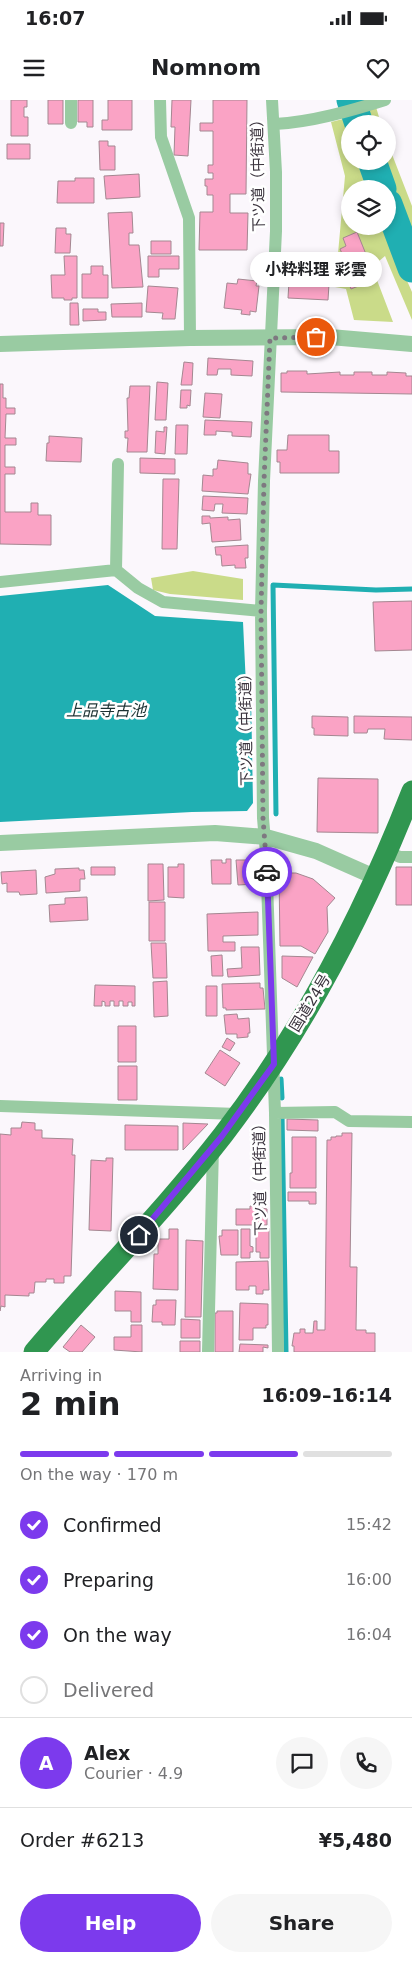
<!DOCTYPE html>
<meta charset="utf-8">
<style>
body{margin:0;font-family:"DejaVu Sans","Noto Sans JP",sans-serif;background:#f6f6f6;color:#202124;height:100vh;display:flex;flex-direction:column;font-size:19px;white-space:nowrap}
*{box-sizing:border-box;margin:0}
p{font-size:16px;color:#757577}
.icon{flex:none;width:28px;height:28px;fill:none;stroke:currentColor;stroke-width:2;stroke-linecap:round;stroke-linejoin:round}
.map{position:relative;height:1252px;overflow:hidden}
.drawer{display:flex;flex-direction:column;background:#fff;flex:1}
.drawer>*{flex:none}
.tools{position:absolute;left:341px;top:15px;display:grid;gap:10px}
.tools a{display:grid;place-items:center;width:55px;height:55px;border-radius:50%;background:#fff;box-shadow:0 2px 8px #0003;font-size:25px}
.pin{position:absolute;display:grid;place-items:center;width:42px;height:42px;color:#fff;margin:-21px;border:2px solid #fff;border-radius:50%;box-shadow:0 1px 5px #0007}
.courier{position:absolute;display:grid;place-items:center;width:50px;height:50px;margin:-25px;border:4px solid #7c3aed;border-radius:50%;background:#fff;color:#222;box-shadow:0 1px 6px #0007}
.bubble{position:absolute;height:35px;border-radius:18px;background:#fff;box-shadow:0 2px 8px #0003;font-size:16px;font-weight:700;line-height:35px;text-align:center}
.headline em{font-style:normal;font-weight:700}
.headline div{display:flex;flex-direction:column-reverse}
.headline{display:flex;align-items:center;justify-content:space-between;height:85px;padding:0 20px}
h1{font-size:32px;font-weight:700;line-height:38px}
.bar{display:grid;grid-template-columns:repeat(4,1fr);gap:8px 5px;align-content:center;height:60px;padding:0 20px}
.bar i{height:6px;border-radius:4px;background:#e0e0e0}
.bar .current{background:#7c3aed}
.bar p{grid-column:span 4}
.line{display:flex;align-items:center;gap:12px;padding:0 20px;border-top:1px solid #e0e0e0}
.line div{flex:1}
.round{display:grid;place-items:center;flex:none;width:52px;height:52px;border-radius:26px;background:#f6f6f6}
ol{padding:0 20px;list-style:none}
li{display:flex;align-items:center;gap:15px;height:55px}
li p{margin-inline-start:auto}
li .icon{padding:5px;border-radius:50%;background:#7c3aed;color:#fff;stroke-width:4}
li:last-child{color:#757577}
li i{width:28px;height:28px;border:2px solid #e0e0e0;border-radius:50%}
.cta{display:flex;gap:10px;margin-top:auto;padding:10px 20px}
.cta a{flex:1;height:58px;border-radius:30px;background:#7c3aed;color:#fff;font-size:20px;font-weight:700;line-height:58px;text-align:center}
.cta a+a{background:#f6f6f6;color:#202124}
.status{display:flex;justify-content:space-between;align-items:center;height:35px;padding:0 25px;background:#fff;direction:ltr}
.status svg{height:14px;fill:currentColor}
header{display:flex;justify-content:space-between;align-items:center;height:65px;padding:0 20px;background:#fff;font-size:22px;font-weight:700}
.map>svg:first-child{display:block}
</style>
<div class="status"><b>16:07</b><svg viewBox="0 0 49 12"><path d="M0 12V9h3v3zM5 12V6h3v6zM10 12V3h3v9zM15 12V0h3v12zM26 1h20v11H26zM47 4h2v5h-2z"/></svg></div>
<header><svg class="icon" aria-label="menu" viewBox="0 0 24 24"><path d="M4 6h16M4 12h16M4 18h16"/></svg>Nomnom<svg class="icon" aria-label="heart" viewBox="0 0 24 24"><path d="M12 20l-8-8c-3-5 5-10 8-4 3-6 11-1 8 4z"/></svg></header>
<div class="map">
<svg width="412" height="1252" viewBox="0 0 412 1252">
<rect width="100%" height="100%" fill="#fbf7fc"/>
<path fill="#cadb89" d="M359 0H374L381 24H367Z
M347 18 350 27V61H361L370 89H350V126H383L412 192V220L385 156 372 167 393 222 354 220 346 189 335 187 345 76 331 22Z
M388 44 412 106V154L400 127 379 61H388Z
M193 471 243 479V500L170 494 153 490 151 478Z"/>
<path fill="#20afb2" d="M108 485 155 516 243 522 246 586 251 593 253 703 247 711 192 712 0 722V496Z"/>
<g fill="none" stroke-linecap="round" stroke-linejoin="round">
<path stroke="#20afb2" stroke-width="5" d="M276 714 273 485 376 490 412 489
M281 979 282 998
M282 1014 286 1252"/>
<path stroke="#20afb2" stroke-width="29" d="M351 0 359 24
M372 61 382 89
M388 104 412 168"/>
</g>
<path fill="#faa3c5" stroke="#a48791" d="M11 0H27V7H24V17H28V36H11Z
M48 0H63V24H48Z
M78 0H93V27H87V22H78Z
M108 0H132V30H102V20H108Z
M172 0H191L188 56 174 55 175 27H171Z
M213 0H247L246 94H230V113H248L247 150H199L200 112H213V95H207V86H205V79H213V73H208V65H213V31H200V23H213Z
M99 41H108V46H115V70H100Z
M7 44H30V59H7Z
M139 74 140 97 106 99 104 76Z
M75 78H94V103H57L58 81H75Z
M132 112 133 133H129V145H139L143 187 112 188 108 113Z
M0 123H4L3 146H0Z
M56 128H66V134H71L70 153H55Z
M357 132 376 179 351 189 343 169 348 167 340 149 346 146 343 138Z
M151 141H171V154H151Z
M64 156H77V198H72V200H64V198H52L51 175H65Z
M148 156H179V169H159V177H148Z
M304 161 324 162V168H330L328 200 288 198 290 165 303 166Z
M91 166H103V175H108V198H82V174H91Z
M238 179 257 181 256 186H259L256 212 250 211V215L241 214 242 210 224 208 227 183 237 184Z
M148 186 178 188 175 219H162L163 213 146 212Z
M70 203H78L79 225H70Z
M142 203V217H112L111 204Z
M83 209H98V212H106V220L83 221Z
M208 258 253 261 252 276 231 275V269H218L217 275H207Z
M184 262 193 263 192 285H181Z
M287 271H307V274L340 272V275H354V272H372V275H387V272L406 273V276H412V294L281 292V273H287Z
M157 282 168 283 166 320H155Z
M0 284H3V298H6V308H15V314H6L5 338H16V345H5V367H15V374H5V412H31V403H38V415H51V445L0 444Z
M130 286H150L147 352H127L128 338H125V331H128L127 298H129Z
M181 290H191L190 306 187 305V308H180Z
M205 293 222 294 220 318 203 317Z
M205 320 252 322 251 337 232 336V332L216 331V335H204Z
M176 325H188L187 354H175Z
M164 327H167L165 354 155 353 156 331 164 332Z
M288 335H329V351H339V373H280V362H277V350H287Z
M49 336 82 338 81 362 46 361 47 343H49Z
M140 358 175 359V374L140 373Z
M218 360 248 363V374H251L248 394 202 391 203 375 213 376V369H217Z
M163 379H179L177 449H162Z
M203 396 248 398 247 414 222 413 223 404H215L214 411 202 410Z
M202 416H210V418L228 417V420L240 419 241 440 212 442 210 423 202 424Z
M248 445V458H245L246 468H235V465L222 466 221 455H216L215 447Z
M412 501V550L375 551 373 502Z
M312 616 348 617V636L314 635V628H312Z
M354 616 412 617V640L384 639 385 629H368L367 633H354Z
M318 678 378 679V733L317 732Z
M226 759H231V784H212L211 760H222V763H226Z
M236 760H255L256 784 238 785Z
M148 764H163L164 800 148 801Z
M178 764H184V798L168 797V767H178Z
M91 767H115V775H91Z
M396 767H412V805H396Z
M79 768V770H84L85 779H80V791L46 793 45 777 55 774V769Z
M36 770 37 794 20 795 19 792H7V783L2 784 1 772Z
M279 773H296L313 779 335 798 327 807 328 832 315 854 301 846H280Z
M87 797 88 820 50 822 49 805 65 804V798Z
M149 802H165V841H149Z
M258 812V835L223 836V842H235V851H208L207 814Z
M151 843H166L167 878H153Z
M241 847H259L260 875 228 877 227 869 242 868Z
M222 855 223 876H212L211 856Z
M282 856 313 857 297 887 282 878Z
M167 881 168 916 154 917 153 882Z
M260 883V888H263L265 909 226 910V908H223L222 884Z
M95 885 135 886V906H132V902H128V906H123V901H119V906H114V901H110V906H105V902L102 901V906H94Z
M206 886H217V916H206Z
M237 914 238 919 249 918 250 933H248V937L237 938V934H226L224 915Z
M118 926H136V962H118Z
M227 938 235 943 230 951 222 947Z
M220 950 240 963 225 986 205 973Z
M118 966H137V1000H118Z
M287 1019 318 1020V1031L287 1030Z
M22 1022 35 1023V1030H42V1038L73 1039 72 1055H75L71 1176H64V1183H54V1179H46V1182H35L34 1193H29V1196L5 1195V1207L1 1206 0 1211V1034L11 1035V1028H21Z
M183 1023 208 1024 183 1050Z
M125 1025 178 1026V1050H125Z
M342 1033H352L350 1167H357L356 1230H366V1233H375V1252H294V1246H292L294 1233H300V1229H305V1233H313L314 1221H317V1230H325L327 1040H331V1037H336V1036H342Z
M292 1037H316V1088H290V1073H292Z
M106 1058H113L111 1131 89 1130 91 1060 106 1061Z
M288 1092H316V1104H309V1101H288Z
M250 1106 267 1109V1125H236V1109H250Z
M256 1128H269V1158H260V1152H256Z
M169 1129H178V1190L153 1189 154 1154H158V1139H169Z
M241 1129H250V1146L253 1147V1152H250V1158H241Z
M222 1130H238V1155H221L219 1136H222Z
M186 1140 203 1141 201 1217H185Z
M268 1161 269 1190H263V1194H256V1186H249V1190H236V1162Z
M115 1191 141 1192V1222H131V1211H115Z
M156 1200H176L175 1225H162V1222H152L153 1205H156Z
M240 1203 268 1204V1225H266V1228H253V1240H239Z
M217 1211H233V1252H215V1213H217Z
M181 1219 200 1220V1238H181Z
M81 1225 95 1237 82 1252H70L63 1247Z
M131 1225H142V1252L114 1250V1237H131Z
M180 1241H200V1252H180Z
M240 1244 268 1245V1248L263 1247V1252H239Z"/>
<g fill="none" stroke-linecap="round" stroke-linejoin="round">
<path stroke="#99cba2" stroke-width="12" d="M71 0V23
M160 0 161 37 189 118 190 238
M272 0 276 72V131L264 381 261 511 263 718 266 753 275 1013 278 1252
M275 24C312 22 350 11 385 0
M116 470 118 364
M0 482 116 470 138 488 163 502 261 511
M388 752 400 757H412
M0 1006 238 1014
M275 1013 335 1012 349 1021 412 1022
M208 1252 213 1047"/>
<path stroke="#99cba2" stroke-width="16" d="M0 244 190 238 330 237 412 244
M0 743 215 733 266 737 316 751 377 778"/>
<path stroke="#309650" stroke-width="21" d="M34 1252C96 1179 164 1111 223 1035 303 931 364 814 412 691"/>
</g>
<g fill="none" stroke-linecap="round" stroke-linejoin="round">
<path stroke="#7e7880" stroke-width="5" stroke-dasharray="0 9" d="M267 772 263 718 261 511 264 381 270 238 316 237"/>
<path stroke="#7c3aed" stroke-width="6" d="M139 1135 222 1036 274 964 267 772"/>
</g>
<g text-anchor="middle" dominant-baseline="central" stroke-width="5" stroke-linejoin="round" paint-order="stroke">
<g font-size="15" fill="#3a333d" stroke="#fff">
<text transform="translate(258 72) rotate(-91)">下ツ道（中街道）</text>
<text transform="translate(246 626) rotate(-91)">下ツ道（中街道）</text>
<text transform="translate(310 903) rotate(-59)">国道24号</text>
<text transform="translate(260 1076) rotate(-91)">下ツ道（中街道）</text>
</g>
<g font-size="16" font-style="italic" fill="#1c3233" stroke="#fff">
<text x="106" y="610">上品寺古池</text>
</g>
</g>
</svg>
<div class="tools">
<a><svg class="icon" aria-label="locate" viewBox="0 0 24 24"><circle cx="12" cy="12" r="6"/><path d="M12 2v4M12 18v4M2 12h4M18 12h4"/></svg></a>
<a><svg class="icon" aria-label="layers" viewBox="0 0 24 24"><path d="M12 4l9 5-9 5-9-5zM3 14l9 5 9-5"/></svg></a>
</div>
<div class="pin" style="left:316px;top:237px;background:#ea580c"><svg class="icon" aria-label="bag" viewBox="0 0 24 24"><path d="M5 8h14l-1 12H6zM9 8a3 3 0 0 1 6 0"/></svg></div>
<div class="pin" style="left:139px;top:1135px;background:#1f2937"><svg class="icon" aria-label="home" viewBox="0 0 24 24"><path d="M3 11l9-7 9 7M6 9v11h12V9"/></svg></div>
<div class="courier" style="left:267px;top:772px"><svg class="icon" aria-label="car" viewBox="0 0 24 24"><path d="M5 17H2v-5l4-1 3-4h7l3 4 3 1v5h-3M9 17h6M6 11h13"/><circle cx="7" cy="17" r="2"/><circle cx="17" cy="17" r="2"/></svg></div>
<div class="bubble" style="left:250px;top:152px;width:132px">小粋料理 彩雲</div>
</div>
<section class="drawer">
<div class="headline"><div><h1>2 min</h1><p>Arriving in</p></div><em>16:09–16:14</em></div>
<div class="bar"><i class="current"></i><i class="current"></i><i class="current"></i><i></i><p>On the way · 170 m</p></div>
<ol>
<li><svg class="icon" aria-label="check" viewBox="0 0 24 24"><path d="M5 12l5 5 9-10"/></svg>Confirmed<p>15:42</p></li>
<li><svg class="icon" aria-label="check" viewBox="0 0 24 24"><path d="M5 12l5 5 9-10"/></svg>Preparing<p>16:00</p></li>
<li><svg class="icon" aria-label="check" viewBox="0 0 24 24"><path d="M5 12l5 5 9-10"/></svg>On the way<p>16:04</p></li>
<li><i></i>Delivered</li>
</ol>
<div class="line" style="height:90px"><b class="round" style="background:#7c3aed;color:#fff">A</b><div><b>Alex</b><p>Courier · 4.9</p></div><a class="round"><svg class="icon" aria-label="chat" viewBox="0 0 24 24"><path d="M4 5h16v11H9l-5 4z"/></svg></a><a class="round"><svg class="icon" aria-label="phone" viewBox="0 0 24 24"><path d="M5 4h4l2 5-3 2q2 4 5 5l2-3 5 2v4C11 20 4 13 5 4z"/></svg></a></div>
<div class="line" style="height:65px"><div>Order #6213</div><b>¥5,480</b></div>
<div class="cta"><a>Help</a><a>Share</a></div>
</section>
